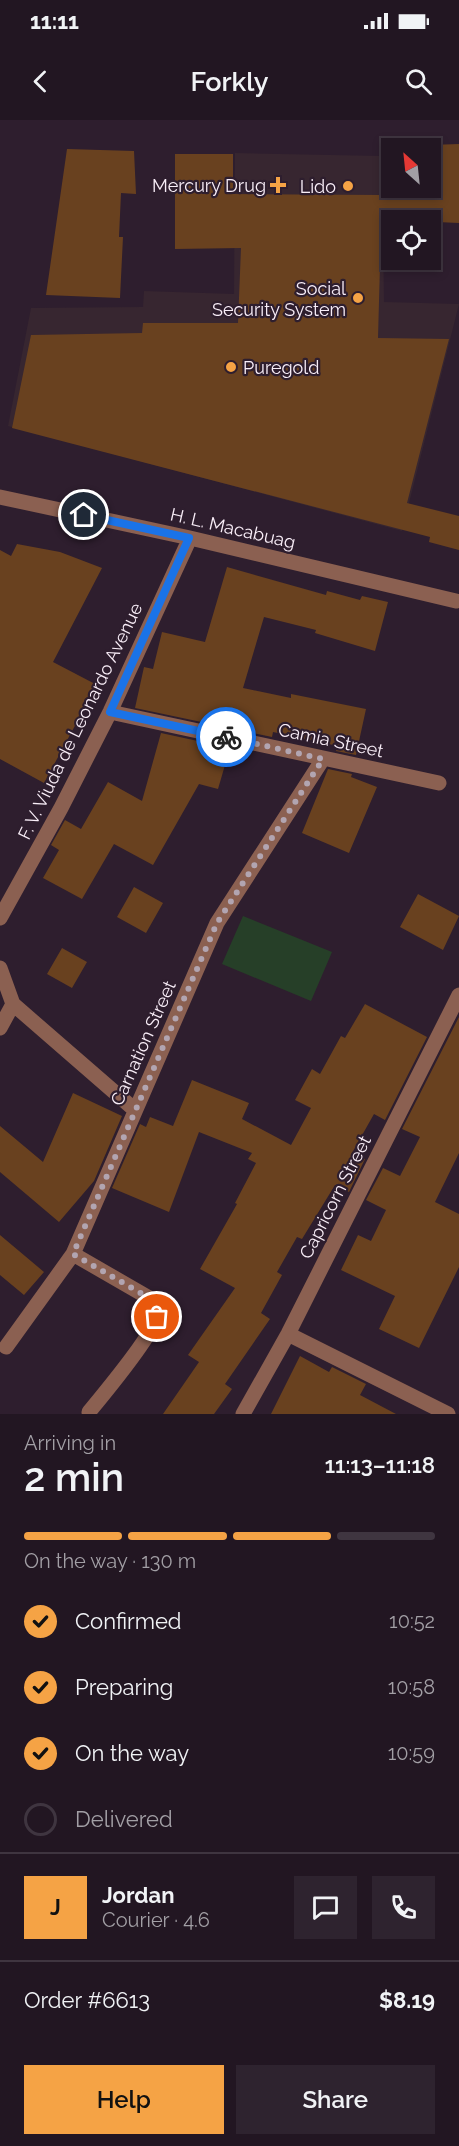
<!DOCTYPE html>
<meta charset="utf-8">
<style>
body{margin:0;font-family:Raleway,sans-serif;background:#2e232f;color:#f1f3f6;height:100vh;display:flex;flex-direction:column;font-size:22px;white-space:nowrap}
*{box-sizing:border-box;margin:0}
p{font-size:20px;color:#a29fa5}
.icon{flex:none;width:33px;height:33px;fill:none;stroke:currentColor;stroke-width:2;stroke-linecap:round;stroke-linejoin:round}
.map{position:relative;height:1294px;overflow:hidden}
.side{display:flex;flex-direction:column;background:#221622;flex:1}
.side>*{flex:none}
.needle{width:39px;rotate:333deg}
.tools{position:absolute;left:381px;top:18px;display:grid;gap:12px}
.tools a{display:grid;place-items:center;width:60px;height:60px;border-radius:0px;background:#221622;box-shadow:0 3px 9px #0003,0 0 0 2px #3f3540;font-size:30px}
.pin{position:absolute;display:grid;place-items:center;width:51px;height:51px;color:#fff;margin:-26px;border:3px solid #fff;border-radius:50%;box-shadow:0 2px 6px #0007}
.courier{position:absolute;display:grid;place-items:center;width:60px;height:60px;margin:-30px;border:4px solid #1a73e8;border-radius:50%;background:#fff;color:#222;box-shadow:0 2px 8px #0007}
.headline em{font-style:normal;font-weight:600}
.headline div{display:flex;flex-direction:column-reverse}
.headline{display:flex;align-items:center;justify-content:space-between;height:102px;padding:0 24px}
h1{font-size:39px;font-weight:600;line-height:45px}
.bar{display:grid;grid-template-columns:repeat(4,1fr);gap:9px 6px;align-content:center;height:72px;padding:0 24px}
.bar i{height:8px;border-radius:4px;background:#3f3540}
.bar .on{background:#f5a345}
.bar p{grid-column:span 4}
.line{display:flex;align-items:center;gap:15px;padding:0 24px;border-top:2px solid #3f3540}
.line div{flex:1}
.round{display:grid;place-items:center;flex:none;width:63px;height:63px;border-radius:0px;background:#2e232f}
ol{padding:0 24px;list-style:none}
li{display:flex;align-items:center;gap:18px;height:66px}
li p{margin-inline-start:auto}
li .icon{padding:6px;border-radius:50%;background:#f5a345;color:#111;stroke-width:4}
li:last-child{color:#a29fa5}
li i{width:33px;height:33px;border:3px solid #3f3540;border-radius:50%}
.action{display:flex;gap:12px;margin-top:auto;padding:12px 24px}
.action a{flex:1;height:69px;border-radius:0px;background:#f5a345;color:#111;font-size:24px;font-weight:600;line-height:69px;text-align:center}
.action a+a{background:#2e232f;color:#f1f3f6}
.status{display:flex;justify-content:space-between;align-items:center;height:42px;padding:0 30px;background:#221622;direction:ltr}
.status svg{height:16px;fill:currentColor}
header{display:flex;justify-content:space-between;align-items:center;height:78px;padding:0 24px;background:#221622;font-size:27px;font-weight:600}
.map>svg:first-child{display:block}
</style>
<div class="status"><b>11:11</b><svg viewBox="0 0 49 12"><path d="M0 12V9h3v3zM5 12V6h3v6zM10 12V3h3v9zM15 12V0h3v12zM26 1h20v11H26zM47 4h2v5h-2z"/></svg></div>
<header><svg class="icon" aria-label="back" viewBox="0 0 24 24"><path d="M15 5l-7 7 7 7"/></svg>Forkly<svg class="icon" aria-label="search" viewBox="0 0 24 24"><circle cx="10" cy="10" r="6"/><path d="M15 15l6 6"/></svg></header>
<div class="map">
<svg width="459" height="1294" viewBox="0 0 459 1294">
<rect width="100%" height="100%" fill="#2e1e2e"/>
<path fill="#372630" d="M235 33 382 36 384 182 459 184 402 411 8 306 31 188 143 187 144 171 234 174Z"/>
<path fill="#263f28" d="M243 796 332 832 311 881 222 844Z"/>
<path fill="#69411f" d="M459 24V103L392 100V109H381L378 218 449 219 407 383 459 396V430L429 422 430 417 12 308 31 215 142 213 143 203H238L241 128 175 129V34H233V74L384 75V68H430V25Z
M67 29 134 31 136 74 121 73 119 117H123L120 178 46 175Z
M17 424 60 432 102 448 53 542 97 565 44 663 0 639V430L11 436Z
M227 447 326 475 327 471 360 480 362 476 388 482 375 531 315 513 316 510 264 497 243 568 291 578V574L366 589 356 635 336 631 338 626 273 612 272 617 135 588 144 547 153 549 162 512 205 522Z
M161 613 230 628 218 669 199 664 153 745 114 724 82 779 43 758 59 730 51 725 65 700 81 709 108 662 142 681Z
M328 649 352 654 351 657 377 667 349 733 302 713Z
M134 767 163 783 146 813 117 797Z
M418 774 459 796 443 830 400 807Z
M62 828 87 842 72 868 47 854Z
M365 884 427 917 385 1000 374 994 352 1033 365 1039 349 1072 335 1065 302 1119 297 1117 277 1152 282 1155 261 1193 270 1199 225 1264 232 1269 214 1294H163L199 1242 188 1235 235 1168 200 1149 237 1084 235 1083 256 1043 248 1039 252 1033 199 1012 169 1092 112 1068 140 1004 146 1007 150 997 173 1006 192 960 249 983 242 999 291 1025 311 988 295 980 312 949 320 954 341 916 345 918Z
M459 897V1033L435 1082 459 1094V1147L419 1228 379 1209 395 1176 341 1150 358 1115 371 1121 386 1090 366 1080 383 1048 400 1056 420 1017 402 1009Z
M73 973 122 996 94 1061 59 1102 0 1052V1006L43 1042Z
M0 1115 44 1152 24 1175 0 1155Z
M300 1236 329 1252 332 1247 366 1264 360 1275 396 1294H271Z"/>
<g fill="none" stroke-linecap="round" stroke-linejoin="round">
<path stroke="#8b6051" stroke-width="15" d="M0 377 190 418 456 481
M110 592 439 663
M0 798 61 688 110 592 190 418
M0 848 13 884 135 990
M0 908 13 884
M73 1134 151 1179C155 1184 159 1189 157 1196 154 1214 103 1275 89 1292
M288 1214 448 1294
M6 1227 73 1134 217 803 323 639
M243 1294 288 1214 459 875"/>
</g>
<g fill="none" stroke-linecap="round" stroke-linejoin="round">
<path stroke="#b2a5b1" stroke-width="6" stroke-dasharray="0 10.8" d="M157 1197V1186L151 1179 73 1134 217 803 323 639 226 617"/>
<path stroke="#1a73e8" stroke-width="8" d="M84 395 189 418 110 592 226 617"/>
</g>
<g fill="#f5a345" stroke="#2e1e2e" stroke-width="2">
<path d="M275 56h6v6h6v6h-6v6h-6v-6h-6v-6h6z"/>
<circle cx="348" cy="66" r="6"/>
<circle cx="358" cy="178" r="6"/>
<circle cx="231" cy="247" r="6"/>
</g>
<g text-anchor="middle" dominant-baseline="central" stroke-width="4.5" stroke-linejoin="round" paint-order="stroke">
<g font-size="18" fill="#f9eef8" stroke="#2e1e2e" text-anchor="end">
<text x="266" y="65">Mercury Drug</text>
<text x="336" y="66">Lido</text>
<text x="346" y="168">Social<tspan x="346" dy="21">Security System</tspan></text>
<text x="243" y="247" text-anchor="start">Puregold</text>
</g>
<g font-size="18" fill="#f9eef8" stroke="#2e1e2e">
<text transform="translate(233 408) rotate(13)">H. L. Macabuag</text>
<text transform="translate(80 601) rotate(-64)">F. V. Viuda de Leonardo Avenue</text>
<text transform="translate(331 620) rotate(12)">Camia Street</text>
<text transform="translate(143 923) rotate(-66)">Carnation Street</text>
<text transform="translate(335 1077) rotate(-63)">Capricorn Street</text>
</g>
</g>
</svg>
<div class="tools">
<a><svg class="needle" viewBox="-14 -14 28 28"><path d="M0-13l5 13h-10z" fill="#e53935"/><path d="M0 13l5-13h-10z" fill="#a29fa5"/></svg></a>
<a><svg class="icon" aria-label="locate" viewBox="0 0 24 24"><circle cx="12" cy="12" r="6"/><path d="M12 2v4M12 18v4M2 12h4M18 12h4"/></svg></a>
</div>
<div class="pin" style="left:157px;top:1197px;background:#ea580c"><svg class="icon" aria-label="bag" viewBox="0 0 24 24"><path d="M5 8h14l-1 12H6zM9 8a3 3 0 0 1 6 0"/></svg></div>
<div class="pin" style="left:84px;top:395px;background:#1f2937"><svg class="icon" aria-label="home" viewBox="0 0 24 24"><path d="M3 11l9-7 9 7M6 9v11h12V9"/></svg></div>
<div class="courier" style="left:226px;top:617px"><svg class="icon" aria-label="bike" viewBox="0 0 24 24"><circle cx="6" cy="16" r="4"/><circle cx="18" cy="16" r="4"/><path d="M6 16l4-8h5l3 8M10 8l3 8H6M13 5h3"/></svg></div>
</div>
<section class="side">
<div class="headline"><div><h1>2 min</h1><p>Arriving in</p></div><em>11:13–11:18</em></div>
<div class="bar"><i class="on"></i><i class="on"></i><i class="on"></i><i></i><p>On the way · 130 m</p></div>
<ol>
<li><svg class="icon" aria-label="check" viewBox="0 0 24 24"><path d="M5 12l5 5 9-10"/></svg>Confirmed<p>10:52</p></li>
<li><svg class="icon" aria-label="check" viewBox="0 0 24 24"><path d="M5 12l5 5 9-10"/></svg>Preparing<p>10:58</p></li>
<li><svg class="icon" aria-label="check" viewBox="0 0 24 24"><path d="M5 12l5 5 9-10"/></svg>On the way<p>10:59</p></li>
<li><i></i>Delivered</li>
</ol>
<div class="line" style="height:108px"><b class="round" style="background:#f5a345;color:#111">J</b><div><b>Jordan</b><p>Courier · 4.6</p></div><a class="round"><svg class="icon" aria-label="chat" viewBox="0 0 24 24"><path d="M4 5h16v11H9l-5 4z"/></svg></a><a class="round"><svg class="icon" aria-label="phone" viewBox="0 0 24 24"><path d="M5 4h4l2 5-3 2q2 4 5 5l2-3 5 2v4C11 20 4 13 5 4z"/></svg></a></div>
<div class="line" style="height:78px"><div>Order #6613</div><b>$8.19</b></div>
<div class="action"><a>Help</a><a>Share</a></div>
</section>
